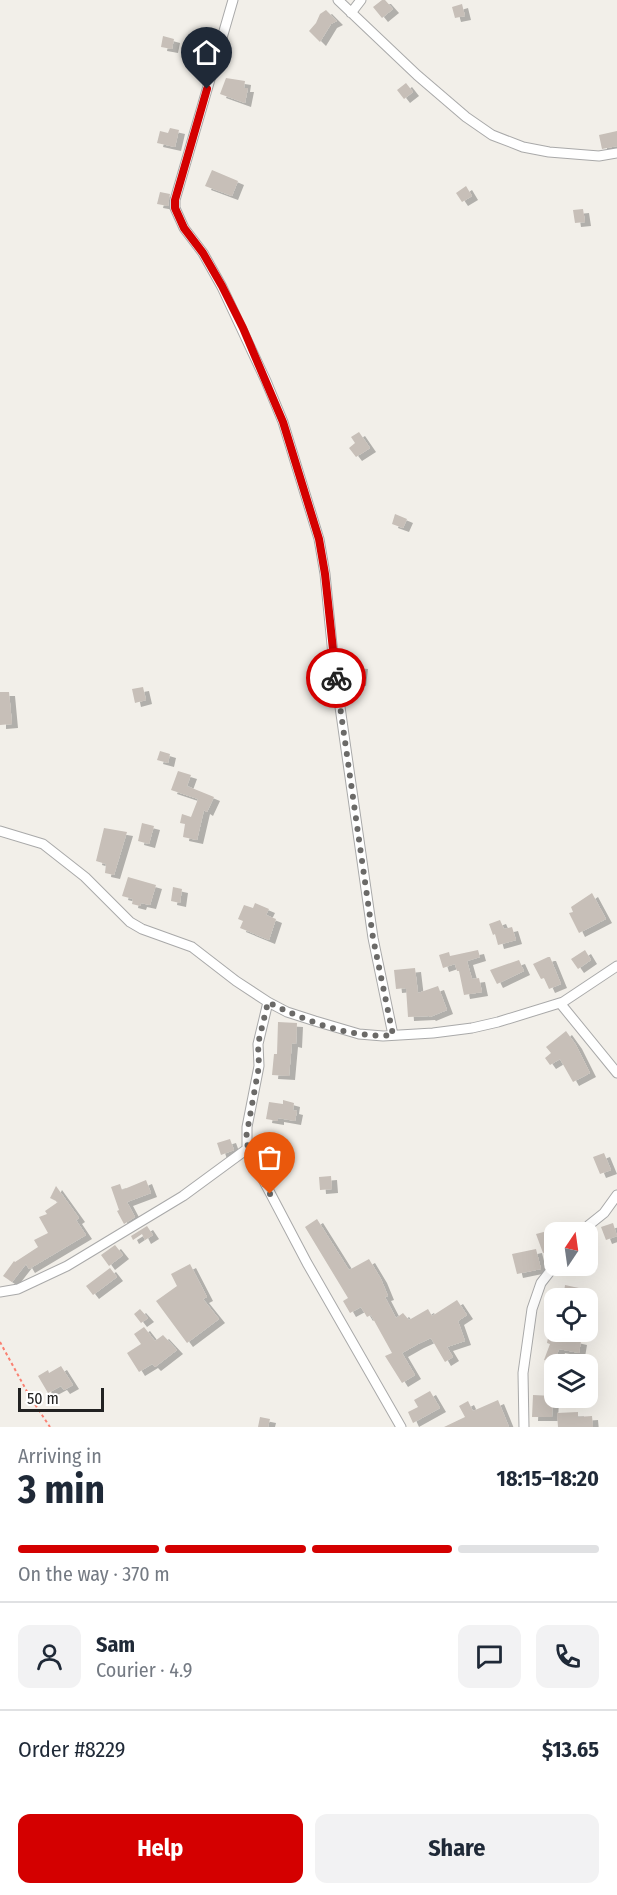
<!DOCTYPE html>
<meta charset="utf-8">
<style>
body{margin:0;font-family:"Fira Sans Condensed",sans-serif;background:#f2f2f3;color:#1f2937;height:100vh;display:flex;flex-direction:column;font-size:22px;white-space:nowrap}
*{box-sizing:border-box;margin:0}
p{font-size:20px;color:#747a83}
.icon{flex:none;width:33px;height:33px;fill:none;stroke:currentColor;stroke-width:2;stroke-linecap:round;stroke-linejoin:round}
.map{position:relative;height:1427px;overflow:hidden}
.sheet{display:flex;flex-direction:column;background:#fff;flex:1}
.sheet>*{flex:none}
.needle{width:39px;rotate:13deg}
.fabs{position:absolute;left:544px;top:1222px;display:grid;gap:12px}
.fabs a{display:grid;place-items:center;width:54px;height:54px;border-radius:12px;background:#fff;box-shadow:0 6px 24px #0002;font-size:30px}
.scale{position:absolute;left:18px;bottom:15px;width:86px;box-sizing:border-box;padding-left:6px;border:3px solid #222;border-top:0;font-size:16px;line-height:21px;white-space:nowrap;color:#222;-webkit-text-stroke:4px #fff;paint-order:stroke}
.pin{position:absolute;display:grid;place-items:center;width:51px;height:51px;color:#fff;margin:-62px -26px;border-radius:50% 50% 50% 0;rotate:-45deg;box-shadow:0 0 6px #0007}
.pin .icon{rotate:45deg}
.courier{position:absolute;display:grid;place-items:center;width:60px;height:60px;margin:-30px;border:4px solid #d40000;border-radius:50%;background:#fff;color:#222;box-shadow:0 2px 8px #0007}
.headline em{font-style:normal;font-weight:700}
.headline div{display:flex;flex-direction:column-reverse}
.headline{display:flex;align-items:center;justify-content:space-between;height:102px;padding:0 18px}
h1{font-size:39px;font-weight:700;line-height:45px}
.bar{display:grid;grid-template-columns:repeat(4,1fr);gap:9px 6px;align-content:center;height:72px;padding:0 18px}
.bar i{height:8px;border-radius:4px;background:#e0e1e3}
.bar .active{background:#d40000}
.bar p{grid-column:span 4}
.line{display:flex;align-items:center;gap:15px;padding:0 18px;border-top:2px solid #e0e1e3}
.line div{flex:1}
.round{display:grid;place-items:center;flex:none;width:63px;height:63px;border-radius:12px;background:#f2f2f3}
.primary-button{display:flex;gap:12px;margin-top:auto;padding:12px 18px}
.primary-button a{flex:1;height:69px;border-radius:12px;background:#d40000;color:#fff;font-size:24px;font-weight:700;line-height:69px;text-align:center}
.primary-button a+a{background:#f2f2f3;color:#1f2937}
.map>svg:first-child{display:block}
</style>
<div class="map">
<svg width="617" height="1427" viewBox="0 0 617 1427">
<defs>
<filter id="shadow"><feDropShadow dx="6" dy="4" stdDeviation="0" flood-color="#0004"/></filter>
</defs>
<rect width="100%" height="100%" fill="#f2efe9"/>
<path fill="#c7bfb8" filter="url(#shadow)" d="M382 0H385L393 9 382 18 373 7Z
M462 4 465 16 455 18 452 7Z
M326 10 337 21 331 24 320 42 309 31 316 23 320 14Z
M163 36 174 39 172 49 161 47Z
M226 78 245 81 244 88H248L245 103 220 94Z
M406 83 413 92 404 99 397 90Z
M170 128 179 130 175 147 157 143 160 131 168 133Z
M617 131V146L602 149 599 135Z
M212 170 238 181 232 196 205 186Z
M466 186 472 196 462 202 456 193Z
M160 192 170 194 168 206 157 204Z
M583 209 585 222 575 223 573 210Z
M359 432 370 448 356 457 349 448 355 443 351 437Z
M395 514 407 519 403 528 392 524Z
M351 664 362 665 360 682H350Z
M143 687 146 700 135 703 132 689Z
M0 692H9L12 724 0 725Z
M160 751 170 754 168 763 157 760Z
M178 771 191 775 187 786 214 797 207 812 204 810 197 840 183 837 185 824 180 823 182 814 191 817 198 799 171 790Z
M142 823 154 826 149 844 138 841Z
M104 828 127 832 114 875 105 873 106 864 96 861Z
M128 877 156 885 150 905 141 903 140 906 132 904 133 899 122 896Z
M173 887 182 889 180 903 171 901Z
M592 893 606 919 579 933 569 913 573 912 571 907Z
M255 903 269 909 266 915 276 919 269 940 240 928 243 921 238 919 244 905 253 908Z
M500 920 504 929 512 927 516 940 498 945 495 934 493 935 489 924Z
M478 950 480 957 467 961 472 979 479 978 482 992 464 995 459 971H457L455 964 443 968 439 955 449 952 450 956Z
M585 950 591 960 578 969 571 959Z
M548 957H550L561 984 549 989 544 978 541 979 533 964Z
M519 960 524 971 497 984 490 970Z
M415 968 418 993 438 986 447 1010 430 1017 429 1016 408 1017 406 988 396 989 394 970Z
M278 1022 297 1023 296 1044 292 1043 289 1076 272 1075 274 1054H277Z
M566 1031 576 1045 590 1073 573 1082 560 1059 550 1065 545 1058 551 1053 546 1047Z
M283 1100 294 1103 293 1110 297 1111 295 1121 278 1118V1121L266 1119 269 1102 283 1104Z
M230 1139 234 1150 221 1155 217 1143Z
M604 1153 611 1170 600 1174 593 1157Z
M331 1176 332 1189 320 1190 319 1177Z
M146 1180 151 1193 127 1202 135 1217 124 1224 117 1211 119 1210 111 1187 120 1184 122 1190Z
M56 1186 79 1218 76 1220 86 1235 29 1269 26 1264 12 1282 3 1276 14 1261 15 1262 38 1247 34 1240 48 1233 39 1217 47 1214 45 1211 58 1202 50 1198Z
M317 1219 349 1270 369 1259 381 1279 388 1296 385 1297 396 1318 403 1313 409 1320 428 1309 432 1316 457 1300 467 1315 458 1321 465 1341 447 1347 453 1357 445 1362 431 1338 418 1344 402 1353 415 1375 402 1383 385 1356 392 1353 371 1315 367 1317 361 1307 350 1313 343 1301 348 1298 305 1227Z
M613 1223 617 1236 606 1240 601 1227Z
M147 1226 153 1235 145 1240 142 1234 133 1240 131 1236Z
M555 1229V1250L543 1253 536 1234Z
M115 1245 123 1255 109 1266 101 1255Z
M536 1249 541 1269 517 1274 512 1254Z
M190 1264 207 1297 203 1299 219 1319 187 1343 156 1301 177 1286 171 1274Z
M110 1268 117 1277 93 1295 86 1286Z
M565 1285 579 1288 577 1299H563Z
M140 1309 148 1318 141 1323 134 1314Z
M144 1327 155 1341 163 1335 177 1350 155 1367 152 1364 139 1372 127 1353 141 1344 134 1334Z
M549 1332H573L572 1339 581 1341 579 1353 559 1349 554 1363 544 1360 550 1344 547 1343Z
M61 1366 73 1385 64 1390 61 1386 48 1393 38 1376 48 1370 49 1373Z
M430 1391 440 1408 413 1423 408 1412 418 1407 414 1400Z
M533 1395 553 1396 552 1417H532Z
M498 1400 509 1427H444L465 1417 459 1406 468 1401 473 1411Z
M578 1412V1417L592 1416 593 1427H558L557 1413Z
M260 1417 270 1419 268 1427H258Z"/>
<g fill="none" stroke-linecap="round" stroke-linejoin="round">
<defs>
<path id="minor" d="M233 0 175 200V208L184 228 203 253 222 287 266 381 283 422 319 539 325 574 334 665 373 938 393 1035
M338 0 417 75 466 117 492 135 523 147 549 152 599 156 617 153
M351 13 361 0
M0 831 43 844 85 877 130 922 142 929 192 947 236 981 268 1002 287 1012 315 1021 359 1034 383 1036 433 1033 472 1028 498 1022 563 1002 617 966
M268 1002 258 1044 259 1066 247 1127V1149L307 1263 401 1427
M563 1003H560L617 1073
M582 1233 589 1225 604 1213 617 1195
M0 1292 18 1289 67 1266 183 1196 247 1149
M524 1427 523 1373 532 1309 541 1283 555 1265"/>
</defs>
<use href="#minor" stroke="#a9a9a9" stroke-width="11"/>
<path stroke="#fa8072" stroke-width="2" stroke-dasharray="3 3" stroke-linecap="butt" d="M0 1342 30 1397 50 1427"/>
<use href="#minor" stroke="#fff" stroke-width="9"/>
</g>
<g fill="none" stroke-linecap="round" stroke-linejoin="round">
<path stroke="#6b6a68" stroke-width="6" stroke-dasharray="0 10.8" d="M270 1194 250 1157 246 1138 259 1066 258 1044 268 1002C305 1021 352 1039 393 1035L373 938 336 678"/>
<path stroke="#d40000" stroke-width="8" d="M207 89 175 200V208L184 228 203 253 222 286 243 328 283 422 319 539 325 574 336 678"/>
</g>
</svg>
<div class="fabs">
<a><svg class="needle" viewBox="-14 -14 28 28"><path d="M0-13l5 13h-10z" fill="#e53935"/><path d="M0 13l5-13h-10z" fill="#747a83"/></svg></a>
<a><svg class="icon" aria-label="locate" viewBox="0 0 24 24"><circle cx="12" cy="12" r="6"/><path d="M12 2v4M12 18v4M2 12h4M18 12h4"/></svg></a>
<a><svg class="icon" aria-label="layers" viewBox="0 0 24 24"><path d="M12 4l9 5-9 5-9-5zM3 14l9 5 9-5"/></svg></a>
</div>
<div class="scale">50 m</div>
<div class="pin" style="left:270px;top:1194px;background:#ea580c"><svg class="icon" aria-label="bag" viewBox="0 0 24 24"><path d="M5 8h14l-1 12H6zM9 8a3 3 0 0 1 6 0"/></svg></div>
<div class="pin" style="left:207px;top:89px;background:#1f2937"><svg class="icon" aria-label="home" viewBox="0 0 24 24"><path d="M3 11l9-7 9 7M6 9v11h12V9"/></svg></div>
<div class="courier" style="left:336px;top:678px"><svg class="icon" aria-label="bike" viewBox="0 0 24 24"><circle cx="6" cy="16" r="4"/><circle cx="18" cy="16" r="4"/><path d="M6 16l4-8h5l3 8M10 8l3 8H6M13 5h3"/></svg></div>
</div>
<section class="sheet">
<div class="headline"><div><h1>3 min</h1><p>Arriving in</p></div><em>18:15–18:20</em></div>
<div class="bar"><i class="active"></i><i class="active"></i><i class="active"></i><i></i><p>On the way · 370 m</p></div>
<div class="line" style="height:108px"><a class="round"><svg class="icon" aria-label="person" viewBox="0 0 24 24"><circle cx="12" cy="8" r="4"/><path d="M4 21q1-7 8-7t8 7"/></svg></a><div><b>Sam</b><p>Courier · 4.9</p></div><a class="round"><svg class="icon" aria-label="chat" viewBox="0 0 24 24"><path d="M4 5h16v11H9l-5 4z"/></svg></a><a class="round"><svg class="icon" aria-label="phone" viewBox="0 0 24 24"><path d="M5 4h4l2 5-3 2q2 4 5 5l2-3 5 2v4C11 20 4 13 5 4z"/></svg></a></div>
<div class="line" style="height:78px"><div>Order #8229</div><b>$13.65</b></div>
<div class="primary-button"><a>Help</a><a>Share</a></div>
</section>
